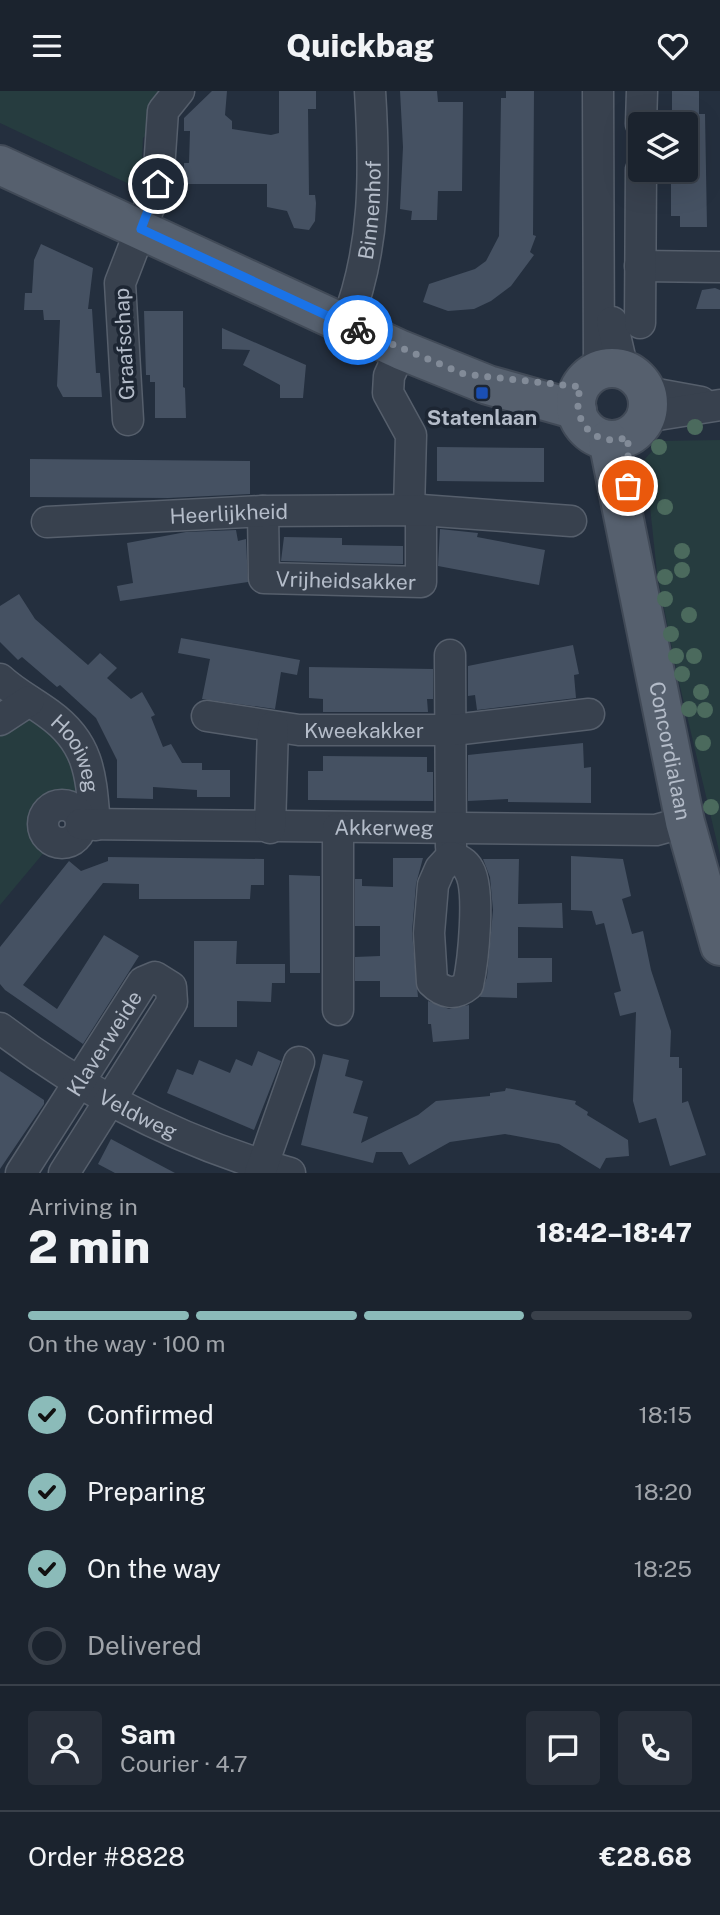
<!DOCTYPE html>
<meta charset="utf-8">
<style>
body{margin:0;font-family:"Public Sans",sans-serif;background:#282f3a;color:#f1f3f6;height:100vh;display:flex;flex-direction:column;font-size:26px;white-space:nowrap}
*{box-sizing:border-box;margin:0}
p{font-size:23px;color:#a0a4aa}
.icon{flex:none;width:38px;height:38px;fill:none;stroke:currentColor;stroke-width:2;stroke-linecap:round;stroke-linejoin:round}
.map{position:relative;height:1082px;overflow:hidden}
.panel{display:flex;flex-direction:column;background:#1b232e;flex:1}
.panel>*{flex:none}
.buttons{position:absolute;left:628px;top:21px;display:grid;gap:14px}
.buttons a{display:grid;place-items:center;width:70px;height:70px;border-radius:7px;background:#1b232e;box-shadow:0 7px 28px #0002,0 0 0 2px #39404a;font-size:35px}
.pin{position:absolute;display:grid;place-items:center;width:60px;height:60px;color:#fff;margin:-30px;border:4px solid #fff;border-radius:50%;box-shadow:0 2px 7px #0007}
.courier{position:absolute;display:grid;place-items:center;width:70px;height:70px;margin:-35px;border:5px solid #1a73e8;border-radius:50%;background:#fff;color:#222;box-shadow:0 2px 9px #0007}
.overview em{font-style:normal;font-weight:800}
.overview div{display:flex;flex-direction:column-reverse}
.overview{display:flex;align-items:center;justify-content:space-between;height:119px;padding:0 28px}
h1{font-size:46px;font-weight:800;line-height:52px}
.bar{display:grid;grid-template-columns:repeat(4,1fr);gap:10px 7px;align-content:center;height:84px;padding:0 28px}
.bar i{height:9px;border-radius:5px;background:#39404a}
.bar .active{background:#8bbbb9}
.bar p{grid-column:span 4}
.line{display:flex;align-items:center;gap:18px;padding:0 28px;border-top:2px solid #39404a}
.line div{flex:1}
.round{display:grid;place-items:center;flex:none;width:74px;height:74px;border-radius:7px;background:#282f3a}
ol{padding:0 28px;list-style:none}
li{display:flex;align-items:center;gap:21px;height:77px}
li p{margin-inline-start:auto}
li .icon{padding:7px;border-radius:50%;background:#8bbbb9;color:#111;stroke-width:4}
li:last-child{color:#a0a4aa}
li i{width:38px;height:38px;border:4px solid #39404a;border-radius:50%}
header{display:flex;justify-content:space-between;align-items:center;height:91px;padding:0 28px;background:#1b232e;font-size:32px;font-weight:800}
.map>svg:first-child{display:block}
</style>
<header><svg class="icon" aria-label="menu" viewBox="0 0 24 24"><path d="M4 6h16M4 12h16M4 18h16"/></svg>Quickbag<svg class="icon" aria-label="heart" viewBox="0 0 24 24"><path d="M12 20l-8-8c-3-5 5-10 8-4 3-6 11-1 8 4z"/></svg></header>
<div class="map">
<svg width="720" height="1082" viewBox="0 0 720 1082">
<rect width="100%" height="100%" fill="#242f3e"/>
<path fill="#263c3f" d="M0 0H166L149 41 143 47 142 66 147 71 146 101 0 32Z
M720 349V764L678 587 657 482 645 368 661 350Z
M30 616 75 653 78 707C51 701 29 713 33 743L46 759 0 814V639Z"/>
<path fill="#455162" d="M212 0H227L225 24 232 30V38L271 44 279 42V0H316V18H308L309 104H315L316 112 315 130 309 139 294 137 287 120 267 116V93H184V72H189L190 40H184V27Z
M400 0H437L438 11H463L462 100H438L437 129H411L412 120 400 118 403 56Z
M506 0H534L533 144 536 145 530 161 534 164 511 195 491 210 474 218 448 220 423 211 429 193 475 178 486 170 499 145 501 7H506Z
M672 0H699V23H705L707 136H680V125H671V89H681L680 79H686V33H672Z
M41 153 93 177 88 218H92L96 282H100L102 306H63L57 295 60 229H44L43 219H24L25 202H32L34 169Z
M715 197 720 199V218H696L702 199Z
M144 220H183V296L185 297 186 327H155V291H150V284H146Z
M222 237 306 274 303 307H280V294L243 274 250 259 222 258Z
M437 356 544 357V391L437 390Z
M30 368 250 370V403L168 407 30 406Z
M440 438 478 442 477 446 545 459 539 494 438 475Z
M236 439 238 450 246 448 248 491 120 510 117 495 133 492 127 452 186 441Z
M284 446 342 447V454L403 455V473L281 470Z
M19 503 35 528 88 574 100 562 117 577 107 587 131 608 142 601 155 624 151 626 163 656 171 653 182 672H202V679H230V706H197V699L153 696V708L117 707V669L96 627 60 594 57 596 22 566 18 569 0 551V515Z
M181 547 300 569 297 584 281 581 275 618 202 608 210 568 178 562Z
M573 554 579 583 574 584 576 607 477 619 475 604 468 605V575Z
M309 576 433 578V608H427L428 621H323V608L309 607Z
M583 652 584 677 591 676V712L508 711V708L468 710V664Z
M323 665 427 666V681H433V710L308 709V680H323Z
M571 765 623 768 631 805 622 808 632 843 643 840 651 879 671 940 670 966H679V977H682V1012L688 1010 706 1064 670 1075 656 1027 639 1032 633 1010 636 921 620 925 614 902 621 900 604 832 596 834 592 820 571 819Z
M108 766 264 768V794H251L250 808H139V793L103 792 23 894 57 918 104 844 139 865 83 953 5 899 0 893V856L69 770 81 780 108 770Z
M393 767H423L416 793 412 841 418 906H380V890H355V866L380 865V835H355V788H362V795L393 796Z
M483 768H519L518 813 562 812 563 837 518 836V867H552V891L517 892V907L480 906 487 886 493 819 490 786Z
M289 784 320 785V882H290Z
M194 850H237L236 873H285V892H272L271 911 237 910V936H194Z
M428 910 449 918 469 914V948L433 951 431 933H428Z
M258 960 281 970 254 1039 167 1002 177 978 193 984 199 969 230 982 236 968 252 975Z
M323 963 349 969 345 985 363 990 353 1022 368 1026 361 1052 418 1024 436 1010 490 1005V1002L505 1000 506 997 576 1010 575 1013 588 1021 587 1024 628 1049 629 1065 606 1067 600 1078 559 1053 505 1043 450 1051 409 1074 402 1061H376L373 1072 301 1054Z
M0 980 44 1009V1013L0 1078Z
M111 1048 175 1082H115L98 1073Z"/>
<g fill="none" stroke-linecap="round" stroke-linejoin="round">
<defs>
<g id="minor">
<path d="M598 0 599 280"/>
<path d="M641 33 642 0"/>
<path d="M640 175 720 176"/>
<path d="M612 231 623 279"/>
<path d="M640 232 641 79"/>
<path id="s1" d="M346 233C376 157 375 80 370 0"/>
<path d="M401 259 389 285 388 302 411 344 409 419"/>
<path d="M646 301 701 311"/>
<path d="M645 326 720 314"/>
<path d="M128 329 120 192 158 93 163 20 179 0"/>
<path id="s2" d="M263 420 264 487 421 491V419"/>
<path id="s3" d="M47 431 263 420 421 419 571 430"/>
<path d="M450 564 451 756"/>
<path id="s4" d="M0 588C15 602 33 611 49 623 91 653 91 687 95 734"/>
<path id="s5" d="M207 625 299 639H453L589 623"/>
<path d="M0 629 29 610"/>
<circle cx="62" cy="733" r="19"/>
<path id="s6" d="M81 733 656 739 685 731"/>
<path d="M270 737 273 636"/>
<path d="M451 766C459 769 465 771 469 779 481 799 473 871 468 894 455 905 443 902 432 891L429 842 433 794 440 778Z"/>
<path d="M338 919V737"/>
<path id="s7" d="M0 937C86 1003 185 1053 290 1082"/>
<path id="s8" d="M21 1082 143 891 155 886 171 896 172 911 64 1082"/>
<path d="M260 1082 299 971"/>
</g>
<g id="major">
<path d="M0 74 401 259 488 294 577 319"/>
<circle cx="612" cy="313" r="36"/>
<path id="s9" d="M608 349 685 731 720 855"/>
</g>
</defs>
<use href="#minor" stroke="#565f6c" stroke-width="33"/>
<use href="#major" stroke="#414a57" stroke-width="42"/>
<use href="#minor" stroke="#38414e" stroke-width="30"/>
<use href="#major" stroke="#56606e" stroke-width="38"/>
</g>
<g fill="#4b6a5d">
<circle cx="695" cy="336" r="8"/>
<circle cx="659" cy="356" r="8"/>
<circle cx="665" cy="416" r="8"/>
<circle cx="682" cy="460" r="8"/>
<circle cx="682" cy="479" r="8"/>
<circle cx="665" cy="486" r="8"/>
<circle cx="665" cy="508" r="8"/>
<circle cx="689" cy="524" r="8"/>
<circle cx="671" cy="543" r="8"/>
<circle cx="676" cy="565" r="8"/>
<circle cx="694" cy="565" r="8"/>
<circle cx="682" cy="583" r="8"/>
<circle cx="701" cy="601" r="8"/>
<circle cx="689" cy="618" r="8"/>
<circle cx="705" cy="619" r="8"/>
<circle cx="703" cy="652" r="8"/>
<circle cx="711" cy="716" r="8"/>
</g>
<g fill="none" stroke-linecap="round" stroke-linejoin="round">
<path stroke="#828b98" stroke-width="7" stroke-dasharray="0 12.6" d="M358 239 464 283 581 296C569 327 593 359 628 346V395"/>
<path stroke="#1a73e8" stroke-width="9" d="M158 93 141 138 358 239"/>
</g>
<rect fill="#1a4fb4" stroke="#1d2633" stroke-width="2.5" x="475" y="295" width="14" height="14" rx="3.5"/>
<g text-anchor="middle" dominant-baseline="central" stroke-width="7" stroke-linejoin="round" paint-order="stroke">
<g font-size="21" fill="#b4bcc9" stroke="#1d2633">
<text stroke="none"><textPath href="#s1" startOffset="117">Binnenhof</textPath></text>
<text transform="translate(124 253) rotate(-93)">Graafschap</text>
<text stroke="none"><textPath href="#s3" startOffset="182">Heerlijkheid</textPath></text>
<text stroke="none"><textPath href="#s2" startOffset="149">Vrijheidsakker</textPath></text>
<text stroke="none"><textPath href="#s5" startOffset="158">Kweekakker</textPath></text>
<text stroke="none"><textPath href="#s9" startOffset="317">Concordialaan</textPath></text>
<text stroke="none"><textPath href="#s4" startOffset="110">Hooiweg</textPath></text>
<text stroke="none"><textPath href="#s6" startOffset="303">Akkerweg</textPath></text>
<text stroke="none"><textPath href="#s8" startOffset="154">Klaverweide</textPath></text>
<text stroke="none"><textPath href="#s7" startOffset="163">Veldweg</textPath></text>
</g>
<g font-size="21" font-weight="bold" fill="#b4bcc9" stroke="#1d2633">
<text x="482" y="326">Statenlaan</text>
</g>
</g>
</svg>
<div class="buttons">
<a><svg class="icon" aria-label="layers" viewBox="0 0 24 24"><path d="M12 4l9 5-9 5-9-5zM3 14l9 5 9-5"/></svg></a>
</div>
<div class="pin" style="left:628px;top:395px;background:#ea580c"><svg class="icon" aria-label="bag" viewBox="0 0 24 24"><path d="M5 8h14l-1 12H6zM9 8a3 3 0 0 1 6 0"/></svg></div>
<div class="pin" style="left:158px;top:93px;background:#1f2937"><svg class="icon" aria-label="home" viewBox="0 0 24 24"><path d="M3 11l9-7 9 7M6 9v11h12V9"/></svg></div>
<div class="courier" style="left:358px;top:239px"><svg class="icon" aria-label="bike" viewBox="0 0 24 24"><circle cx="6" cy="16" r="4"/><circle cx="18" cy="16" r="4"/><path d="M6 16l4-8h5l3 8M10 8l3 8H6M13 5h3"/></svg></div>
</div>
<section class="panel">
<div class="overview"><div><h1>2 min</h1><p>Arriving in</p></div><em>18:42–18:47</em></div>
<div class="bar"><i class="active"></i><i class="active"></i><i class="active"></i><i></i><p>On the way · 100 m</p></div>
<ol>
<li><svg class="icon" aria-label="check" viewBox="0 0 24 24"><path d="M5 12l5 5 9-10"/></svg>Confirmed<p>18:15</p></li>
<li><svg class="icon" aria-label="check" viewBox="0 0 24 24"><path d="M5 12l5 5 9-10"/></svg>Preparing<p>18:20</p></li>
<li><svg class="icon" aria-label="check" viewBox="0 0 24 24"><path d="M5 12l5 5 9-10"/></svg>On the way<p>18:25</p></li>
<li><i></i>Delivered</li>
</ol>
<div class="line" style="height:126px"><a class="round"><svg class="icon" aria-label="person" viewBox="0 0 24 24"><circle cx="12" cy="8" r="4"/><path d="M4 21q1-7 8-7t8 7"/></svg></a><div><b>Sam</b><p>Courier · 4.7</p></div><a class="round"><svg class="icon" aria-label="chat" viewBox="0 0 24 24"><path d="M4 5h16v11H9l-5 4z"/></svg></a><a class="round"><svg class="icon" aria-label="phone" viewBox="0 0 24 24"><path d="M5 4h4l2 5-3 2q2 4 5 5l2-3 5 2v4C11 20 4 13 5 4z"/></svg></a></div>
<div class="line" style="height:91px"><div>Order #8828</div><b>€28.68</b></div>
</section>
